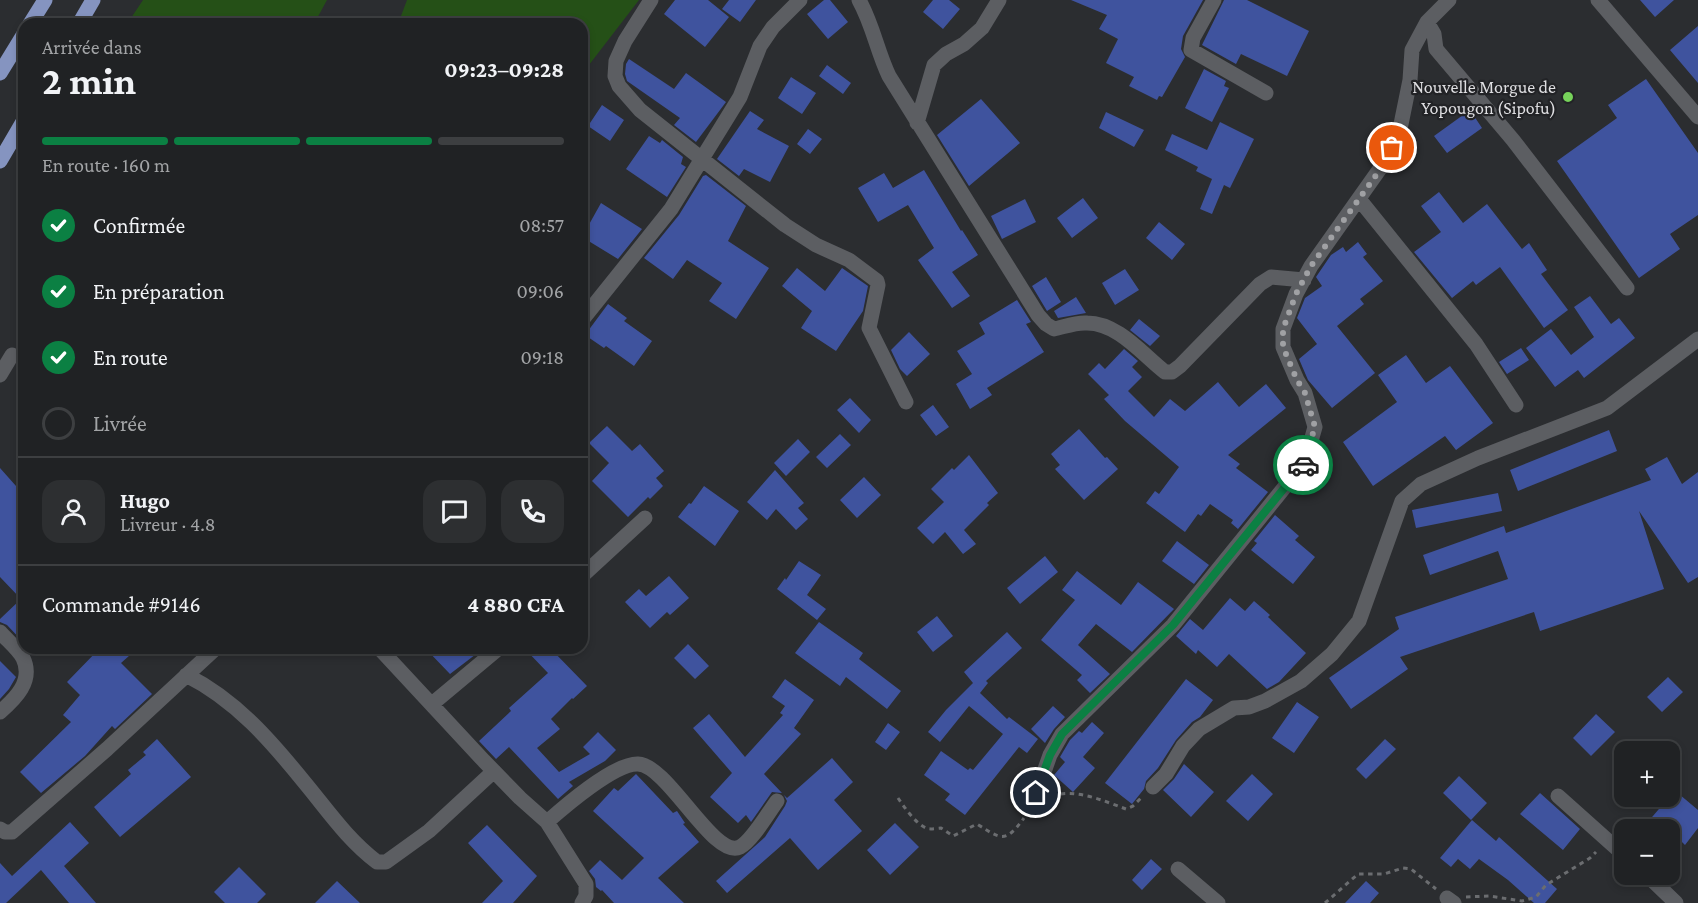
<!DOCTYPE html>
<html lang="fr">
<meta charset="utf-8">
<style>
body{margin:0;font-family:"Crimson Pro",serif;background:#2d2f31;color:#f1f3f6;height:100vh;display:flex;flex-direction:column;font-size:22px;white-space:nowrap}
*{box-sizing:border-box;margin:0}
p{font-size:20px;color:#a2a4a6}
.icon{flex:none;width:33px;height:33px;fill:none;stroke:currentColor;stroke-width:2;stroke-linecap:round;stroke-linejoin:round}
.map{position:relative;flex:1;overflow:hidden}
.details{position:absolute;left:18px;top:18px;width:570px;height:636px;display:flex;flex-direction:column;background:#202224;border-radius:18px;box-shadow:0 3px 9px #0003,0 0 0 2px #3d3f41}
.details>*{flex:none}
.fabs{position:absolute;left:1614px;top:741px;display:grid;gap:12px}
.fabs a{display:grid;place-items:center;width:66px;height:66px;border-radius:12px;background:#202224;box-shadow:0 3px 9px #0003,0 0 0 2px #3d3f41;font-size:30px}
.pin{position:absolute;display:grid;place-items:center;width:51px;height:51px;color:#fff;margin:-26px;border:3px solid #fff;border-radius:50%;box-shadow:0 2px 6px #0007}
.courier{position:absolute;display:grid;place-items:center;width:60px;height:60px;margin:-30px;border:4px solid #0b8043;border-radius:50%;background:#fff;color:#222;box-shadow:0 2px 8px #0007}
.head em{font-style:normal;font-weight:700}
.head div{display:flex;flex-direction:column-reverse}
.head{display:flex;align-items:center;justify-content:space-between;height:102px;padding:0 24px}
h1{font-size:39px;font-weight:700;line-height:45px}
.bar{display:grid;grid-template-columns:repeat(4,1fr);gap:9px 6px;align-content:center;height:72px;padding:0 24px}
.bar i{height:8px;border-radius:4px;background:#3d3f41}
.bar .active{background:#0b8043}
.bar p{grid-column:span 4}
.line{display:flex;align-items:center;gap:15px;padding:0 24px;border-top:2px solid #3d3f41}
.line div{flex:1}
.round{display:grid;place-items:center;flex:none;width:63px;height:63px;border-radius:18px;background:#2d2f31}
ol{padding:0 24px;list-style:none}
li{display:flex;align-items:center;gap:18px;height:66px}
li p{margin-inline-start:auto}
li .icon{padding:6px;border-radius:50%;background:#0b8043;color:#fff;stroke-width:4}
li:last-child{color:#a2a4a6}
li i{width:33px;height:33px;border:3px solid #3d3f41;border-radius:50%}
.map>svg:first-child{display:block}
</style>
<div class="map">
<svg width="1698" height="903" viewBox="0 0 1698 903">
<rect width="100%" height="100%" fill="#2b2d30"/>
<path fill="#255017" d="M143 0H327L314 24H127Z
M407 0H639L582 74V24H398Z"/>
<path fill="#3f539e" d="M675 0H708L729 17 705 47 664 14Z
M729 0H756L740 22 722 9Z
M824 0H830L848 22 828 39 807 14Z
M933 0H949L960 9 943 29 923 12Z
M1071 0H1203L1183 36 1181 49 1185 57 1162 97 1159 96 1157 100 1129 86 1134 77 1106 63 1118 39 1099 29 1107 15Z
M1224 0H1247L1309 31 1287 76 1241 54 1236 64 1202 45Z
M1640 0H1674L1655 17Z
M1698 26V83L1670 50Z
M629 59 674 89 686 73 726 102 696 142 674 125 680 118 627 81 625 74 626 64Z
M827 65 851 83 843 94 819 76Z
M1204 69 1226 81 1224 86 1229 88 1212 122 1185 108Z
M791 77 816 93 802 114 778 98Z
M1646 79 1698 153V215L1670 234 1680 249 1639 278 1557 161 1617 118 1608 105Z
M981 99 1020 143 969 186 937 135Z
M602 105 624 120 610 141 588 126Z
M1470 110 1482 128 1447 153 1434 136Z
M750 111 764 120 757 129 789 146 770 182 744 169 739 176 717 159Z
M1106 112 1144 130 1134 147 1099 128Z
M1220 122 1254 139 1230 188 1224 185 1212 214 1200 209 1212 179 1196 171 1198 167 1165 150 1172 134 1207 150Z
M808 129 822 139 810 154 797 144Z
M649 136 660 143 662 140 683 157 681 164 686 167 667 197 626 169Z
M924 170 961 231 962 230 978 255 952 272 970 296 952 308 918 260 934 248 908 205 878 222 858 188 884 173 893 188Z
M706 175 746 206 728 241 769 268 736 319 709 301 722 283 687 260 673 279 644 258 679 215 703 176Z
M1439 192 1463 223 1487 204 1522 249 1529 243 1547 270 1541 274 1568 310 1544 328 1500 267 1476 285 1473 281 1452 298 1414 252 1441 232 1421 206Z
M1083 198 1098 218 1072 238 1057 218Z
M1025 199 1036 222 1002 239 991 216Z
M601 203 642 229 618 259 582 237Z
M1159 222 1185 244 1172 260 1146 238Z
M1358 242 1367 254 1363 257 1383 281 1360 299 1364 304 1337 326 1375 373 1332 408 1308 380 1299 359 1317 344 1297 318 1305 298 1322 286 1316 277 1331 255 1343 247 1346 252Z
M797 268 825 291 842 268 868 286 863 311 836 351 801 328 812 311 782 286Z
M1125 269 1139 290 1115 305 1102 283Z
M1046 277 1061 302 1047 311 1032 286Z
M1590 296 1611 324 1619 318 1635 338 1584 378 1578 370 1555 387 1526 348 1551 329 1571 355 1594 337 1574 307Z
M1076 297 1086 313 1058 318 1054 311Z
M1017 300 1031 322 1026 324 1044 352 987 388 992 395 970 409 956 384 972 374 957 351 985 334 979 323Z
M608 304 627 318 624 321 652 341 634 366 606 346 604 348 585 335Z
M1139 319 1160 336 1150 346 1130 330Z
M909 332 930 354 907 376 900 369 891 350Z
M1521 348 1529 360 1507 374 1499 362Z
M1124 349 1138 361 1132 367 1142 377 1128 391 1154 417 1170 399 1185 411 1218 382 1239 407 1266 384 1286 408 1228 455 1240 464 1236 468 1268 492 1238 529 1231 523 1233 520 1210 504 1201 516 1198 514 1185 532 1146 503 1155 491 1159 494 1179 467 1125 421 1104 399 1109 395 1088 374 1099 363 1105 369Z
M1406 355 1426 383 1450 366 1493 423 1456 450 1445 436 1373 486 1343 442 1397 402 1378 375Z
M850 398 871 420 859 433 837 410Z
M933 405 949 427 936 436 920 415Z
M607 426 632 451 640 444 664 471 656 478 663 486 650 499 648 497 628 517 592 481 609 463 589 443Z
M1079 429 1105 458 1107 457 1118 469 1084 500 1055 469 1060 465 1051 454Z
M1609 430 1617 451 1518 491 1510 470Z
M840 434 851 445 827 468 816 457Z
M798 439 810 452 786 476 774 463Z
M969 455 998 493 987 503 989 505 964 530 976 544 963 554 945 532 933 544 917 528 944 502 931 489 952 468 954 470Z
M1667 457 1682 484 1698 472V577L1688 583 1639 511 1664 589 1540 631 1534 612 1400 657 1408 669 1351 709 1329 678 1399 629 1395 617 1508 579 1498 551 1430 575 1423 555 1504 526 1506 533 1651 480 1645 469Z
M0 468 24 495V643L7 625 0 622V619L21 599 0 577Z
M775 470 804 503 798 508 808 519 796 530 776 509 767 520 747 502Z
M864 477 881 495 857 518 840 500Z
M704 486 739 511 715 546 678 517 689 503 691 504Z
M1498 493 1502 511 1416 528 1412 510Z
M1275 515 1299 536 1295 540 1315 557 1293 584 1251 550 1257 543 1254 541Z
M1177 541 1209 565 1194 584 1162 561Z
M1045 556 1058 572 1020 604 1007 588Z
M799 561 821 575 807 595 826 609 817 620 777 589 785 578 786 580Z
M1077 571 1121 605 1138 582 1174 609 1132 652 1096 624 1078 645 1110 674 1090 693 1077 680 1082 675 1041 640 1075 600 1062 590Z
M669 576 689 598 670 615 667 612 650 628 625 602 639 589 646 596Z
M1230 598 1245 611 1254 601 1270 615 1268 617 1306 653 1279 682 1267 689 1229 654 1217 667 1198 650 1196 654 1176 636 1190 619 1203 630Z
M937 616 953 636 933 652 917 632Z
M819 622 863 653 859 659 901 691 887 709 846 677 840 686 795 653Z
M1007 632 1022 648 986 681 988 683 980 693 1007 719 1009 717 1038 739 1027 753 1019 747 965 815 945 800 950 794 924 775 941 751 968 770 970 768 973 770 1003 734 969 706 940 742 928 732 946 710 973 683 964 672Z
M688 644 709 666 695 679 674 658Z
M100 648H138L121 663 152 694 115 729 112 726 85 756 41 793 20 772 71 722 63 715 80 695 67 682Z
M425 648H484L450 674Z
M524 648H550L587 686 573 699 572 698 551 719 560 729 537 748 559 772 590 754 583 747 598 732 616 750 605 761 569 782 573 786 558 799 509 747 496 759 479 741 511 711 509 708 548 673Z
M0 661 16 677 9 689 0 699Z
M1668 677 1683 692 1662 712 1647 697Z
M785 679 814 700 794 728 801 734 764 774 782 793 772 792 751 822 746 815 738 823 710 797 732 773 693 728 709 714 745 757 783 715 780 713 785 706 772 697Z
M1186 679 1213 700 1200 717 1192 722 1176 740 1158 768 1146 781 1144 789 1132 804 1105 783Z
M1297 702 1319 717 1294 753 1272 738Z
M1053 706 1065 717 1054 729 1045 743 1031 729Z
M1596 714 1615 732 1591 756 1573 738Z
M1092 722 1104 733 1083 757 1095 768 1073 792 1054 775 1065 762 1060 757 1070 740 1079 731 1082 733Z
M888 723 900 732 886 750 875 742Z
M157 739 191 777 120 837 94 807 131 774 128 770 146 755 143 752Z
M1385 739 1396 749 1366 779 1356 769Z
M832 758 853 782 834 800 862 831 818 870 790 838 727 893 716 881 765 837 785 806 787 801 784 795 787 798Z
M1184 764 1214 792 1191 817 1163 790 1174 779Z
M636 774 673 813 677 811 685 823 683 824 699 842 658 878 684 903H614L602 890 601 891 596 887 595 879 589 871 600 860 622 880 644 858 593 811 614 788 618 791Z
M1252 774 1273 794 1248 821 1226 801Z
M1459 776 1487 803 1471 820 1443 793Z
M1673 789 1698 810V828L1685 845 1680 840 1670 853V830H1641L1670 796Z
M1540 793 1580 829 1563 850 1520 814Z
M1472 820 1496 841 1499 837 1557 889 1545 903H1534L1508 880 1479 859 1470 869 1458 859 1451 867 1440 858Z
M70 822 89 843 64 866 96 903H69L41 870 6 903H0V863L12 876Z
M895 823 919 847 890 875 867 850Z
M487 825 537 876 513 903H482L503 881 468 843Z
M1151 859 1162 869 1142 890 1132 880Z
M239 867 266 894 257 903H225L214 892Z
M337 881 360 903H315Z
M1366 881 1379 893 1370 903H1345Z"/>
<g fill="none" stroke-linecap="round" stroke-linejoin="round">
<path stroke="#6b6d70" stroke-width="3" stroke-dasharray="4.5 4.5" stroke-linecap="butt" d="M1052 796C1075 788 1104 801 1126 809L1133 806 1141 798
M898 798C905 808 915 823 926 828 930 830 937 828 941 828L953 836 977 824C1001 839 1005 844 1024 818
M1466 897 1489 896 1522 901 1536 897 1546 885 1590 858 1596 852
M1325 903 1358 874H1384L1403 868 1411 869 1436 889"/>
<path stroke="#5c5e62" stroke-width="15" d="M651 0 625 41 616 61 615 76 619 86 640 110 785 225 816 245 849 260 877 281 878 285 869 328 906 402
M859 0C873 25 877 51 889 76L1038 315 1046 324 1054 329C1064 327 1076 322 1087 323 1118 323 1142 354 1165 372H1172L1180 366 1260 284 1271 277 1304 280
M1214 0 1193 38 1191 50 1266 93
M1598 0 1698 117
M1427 22 1434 34 1436 49 1513 140 1627 288
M917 123 934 65 946 54 964 44 982 28 999 0
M1359 199 1476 344 1516 405
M582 320 671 209 740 97 760 46 773 27 800 0
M0 375 12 355
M582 576 645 518
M0 632C7 640 18 649 23 658 34 681 15 699 0 712
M379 648 484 761 520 798 547 822C565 806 615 763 638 764 668 765 714 860 740 847 752 841 768 813 777 801
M186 675C236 700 271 741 305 783 329 812 347 839 377 862H386L429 831 494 771
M432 704 499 648
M1153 787 1166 774 1183 746 1199 729 1234 708 1249 707 1265 701 1301 681 1332 654 1359 621 1402 501 1421 484 1478 458 1607 408 1698 339
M1558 796 1624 855
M1032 806 1050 755 1062 734 1173 625 1305 462 1315 427 1305 393 1297 380 1283 347V329L1296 294 1311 266 1384 163 1399 134 1410 80 1412 50 1427 22 1449 0
M547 822 586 884V896L582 903
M0 829 5 832H12L107 749 216 648
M1178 869 1218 903
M1646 874 1676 903
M1447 898 1454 903"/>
<path stroke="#8594c0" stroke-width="15" d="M30 24 45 0
M79 24 93 0
M0 73 24 34
M0 161 24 120"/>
</g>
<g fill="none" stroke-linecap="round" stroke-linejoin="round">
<path stroke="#a0a1a4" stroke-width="6" stroke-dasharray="0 10.8" d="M1303 465 1315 427 1305 393 1297 380 1283 347V329L1296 294 1311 266 1384 164 1392 148"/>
<path stroke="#0b8043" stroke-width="8" d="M1036 793 1050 755 1062 734 1173 625 1303 465"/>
</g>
<circle fill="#76d25a" stroke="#222326" stroke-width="2" cx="1568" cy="97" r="6"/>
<g text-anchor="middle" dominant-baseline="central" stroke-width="4.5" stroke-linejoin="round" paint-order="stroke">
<g font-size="18" fill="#dfdfe2" stroke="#222326" text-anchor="end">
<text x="1556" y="87">Nouvelle Morgue de<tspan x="1556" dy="21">Yopougon (Sipofu)</tspan></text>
</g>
</g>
</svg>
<div class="fabs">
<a>+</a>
<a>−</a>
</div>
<div class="pin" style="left:1392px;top:148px;background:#ea580c"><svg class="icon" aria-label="bag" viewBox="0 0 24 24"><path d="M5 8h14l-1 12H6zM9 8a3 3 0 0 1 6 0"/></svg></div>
<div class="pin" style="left:1036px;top:793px;background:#1f2937"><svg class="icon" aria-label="home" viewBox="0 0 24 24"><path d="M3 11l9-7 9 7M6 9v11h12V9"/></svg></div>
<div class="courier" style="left:1303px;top:465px"><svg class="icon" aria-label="car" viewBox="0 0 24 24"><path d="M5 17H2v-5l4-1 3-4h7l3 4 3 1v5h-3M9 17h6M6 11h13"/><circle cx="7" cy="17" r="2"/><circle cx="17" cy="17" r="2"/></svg></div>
<section class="details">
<div class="head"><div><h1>2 min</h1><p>Arrivée dans</p></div><em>09:23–09:28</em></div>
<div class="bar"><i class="active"></i><i class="active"></i><i class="active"></i><i></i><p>En route · 160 m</p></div>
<ol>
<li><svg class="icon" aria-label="check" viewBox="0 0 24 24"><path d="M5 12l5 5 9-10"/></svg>Confirmée<p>08:57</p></li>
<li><svg class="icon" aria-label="check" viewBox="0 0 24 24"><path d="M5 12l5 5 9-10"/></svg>En préparation<p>09:06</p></li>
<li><svg class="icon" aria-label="check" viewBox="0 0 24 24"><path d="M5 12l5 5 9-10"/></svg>En route<p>09:18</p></li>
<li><i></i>Livrée</li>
</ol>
<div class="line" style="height:108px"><a class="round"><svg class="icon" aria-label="person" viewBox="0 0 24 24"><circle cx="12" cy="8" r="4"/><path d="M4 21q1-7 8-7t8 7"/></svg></a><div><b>Hugo</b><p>Livreur · 4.8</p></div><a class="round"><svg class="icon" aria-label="chat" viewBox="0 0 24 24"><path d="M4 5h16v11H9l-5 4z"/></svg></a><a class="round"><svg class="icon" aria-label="phone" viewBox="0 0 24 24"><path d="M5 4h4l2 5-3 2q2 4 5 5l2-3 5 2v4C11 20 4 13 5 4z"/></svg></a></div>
<div class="line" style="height:78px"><div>Commande #9146</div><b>4 880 CFA</b></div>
</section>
</div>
